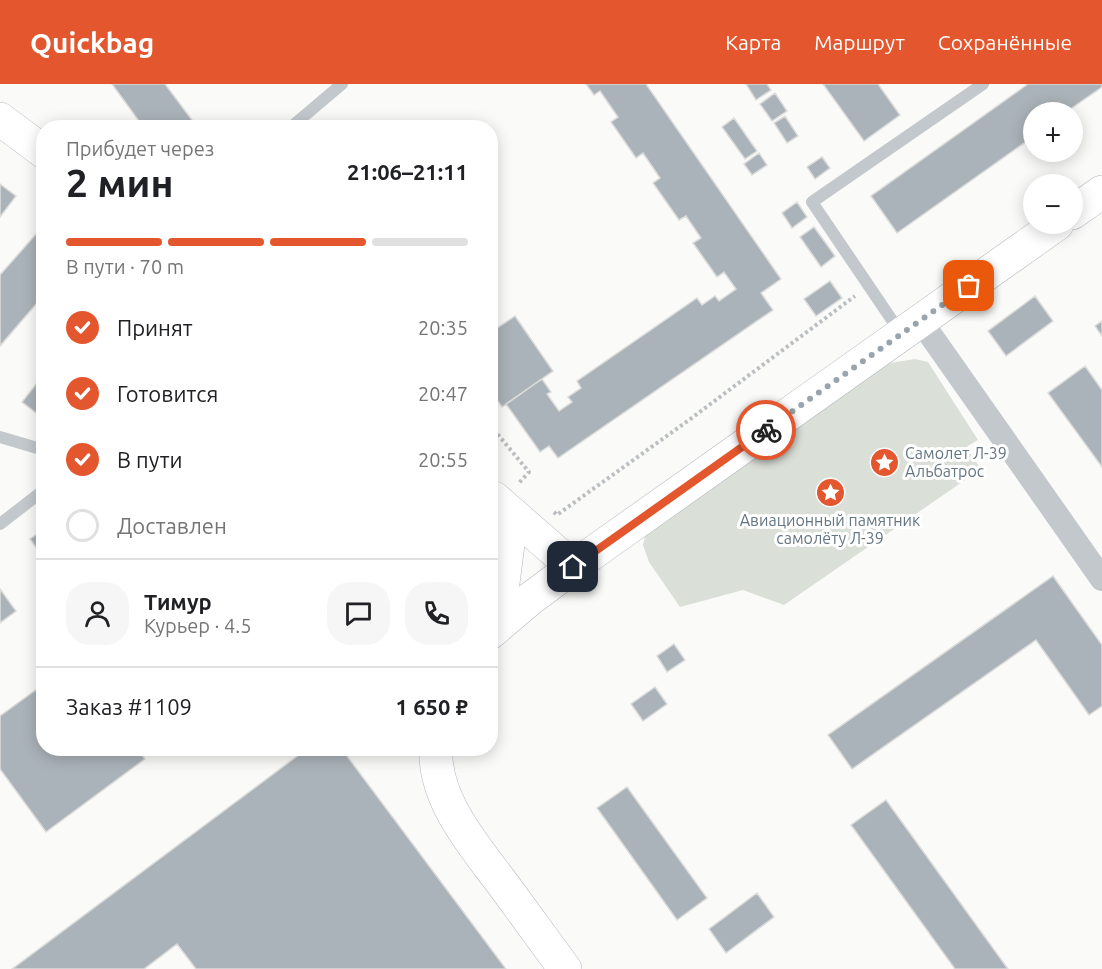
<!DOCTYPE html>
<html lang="ru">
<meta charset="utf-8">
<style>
body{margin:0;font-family:Ubuntu,sans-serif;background:#f6f6f6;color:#202124;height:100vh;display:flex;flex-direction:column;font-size:22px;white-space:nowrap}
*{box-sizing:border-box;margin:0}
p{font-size:20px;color:#757577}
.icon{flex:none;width:33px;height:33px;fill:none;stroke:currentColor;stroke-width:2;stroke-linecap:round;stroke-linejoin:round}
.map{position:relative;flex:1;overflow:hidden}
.sheet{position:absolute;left:36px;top:36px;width:462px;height:636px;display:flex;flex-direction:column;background:#fff;border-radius:24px;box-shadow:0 3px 15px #0003}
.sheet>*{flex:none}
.buttons{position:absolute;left:1023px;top:18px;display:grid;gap:12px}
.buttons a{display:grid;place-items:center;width:60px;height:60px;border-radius:50%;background:#fff;box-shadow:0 3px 15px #0003;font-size:30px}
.pin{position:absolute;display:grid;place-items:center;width:51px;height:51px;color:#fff;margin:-26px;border-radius:12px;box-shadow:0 3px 9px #0006}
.courier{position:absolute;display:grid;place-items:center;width:60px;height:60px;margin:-30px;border:4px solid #e4572e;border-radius:50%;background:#fff;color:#222;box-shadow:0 2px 8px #0007}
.headline em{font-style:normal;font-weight:700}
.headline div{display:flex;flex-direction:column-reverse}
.headline{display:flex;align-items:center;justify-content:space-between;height:102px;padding:0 30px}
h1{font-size:39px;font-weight:700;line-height:45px}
.bar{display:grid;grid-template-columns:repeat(4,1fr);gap:9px 6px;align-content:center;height:72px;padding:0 30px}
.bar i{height:8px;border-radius:4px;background:#e0e0e0}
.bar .current{background:#e4572e}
.bar p{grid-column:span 4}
.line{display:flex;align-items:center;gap:15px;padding:0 30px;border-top:2px solid #e0e0e0}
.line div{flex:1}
.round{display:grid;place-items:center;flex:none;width:63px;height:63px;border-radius:24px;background:#f6f6f6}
ol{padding:0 30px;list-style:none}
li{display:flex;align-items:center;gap:18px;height:66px}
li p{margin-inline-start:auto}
li .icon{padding:6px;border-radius:50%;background:#e4572e;color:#fff;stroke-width:4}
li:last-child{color:#757577}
li i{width:33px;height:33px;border:3px solid #e0e0e0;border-radius:50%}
header{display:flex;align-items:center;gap:36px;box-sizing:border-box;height:84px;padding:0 30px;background:#e4572e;color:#fff}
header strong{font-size:28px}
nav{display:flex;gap:33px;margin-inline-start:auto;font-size:21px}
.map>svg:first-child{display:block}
</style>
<header>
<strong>Quickbag</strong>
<nav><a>Карта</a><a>Маршрут</a><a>Сохранённые</a></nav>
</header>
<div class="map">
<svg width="1102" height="885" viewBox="0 0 1102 885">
<rect width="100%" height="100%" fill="#fafaf8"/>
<path fill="#dadfd7" d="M915 275 928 278 978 356 966 363 981 385 784 521 743 506 680 523 649 478 643 461 646 448 890 279Z"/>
<path fill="#aab3b9" stroke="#dcdcda" stroke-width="1.5" d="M112 0H165L198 44H144Z
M586 0H646L781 195 761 209 773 226 558 374 549 362 540 368 506 320 542 295 551 308 547 310 559 327 572 318 568 313 581 304 577 297 697 214 702 221 715 212 719 217 736 205 724 188 717 193 693 159 701 154 686 132 679 136 653 99 660 94 643 69 636 74 611 38 618 33 600 7 594 11Z
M746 0H767L771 6 756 16Z
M823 0H878L900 31 864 57Z
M1028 0H1102V3L1066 28H1034V52L897 149 871 112Z
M775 9 787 27 772 37 760 20Z
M785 32 798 52 787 59 774 39Z
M734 34 757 67 745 75 722 43Z
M759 69 767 81 752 91 744 80Z
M822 73 830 84 815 95 807 83Z
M0 100 16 112 0 133Z
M797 118 807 133 792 144 782 129Z
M44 141V211L0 262V191Z
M814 143 835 172 821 183 800 153Z
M830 197 842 214 816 232 804 215Z
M1035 212 1053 237 1006 272 988 247Z
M515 232 553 287 502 323 490 306V249Z
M1102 237V252L1095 242Z
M1085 282 1102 306V383L1048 309Z
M44 290V335L22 318Z
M44 445V475L30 455Z
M1053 492 1102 561V622L1089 631 1036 556 852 685 828 651Z
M0 505 16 527 0 539Z
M674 560 685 576 667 588 657 572Z
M44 600V664H137L145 675 46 748 0 685V632Z
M655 603 667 620 643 637 631 620Z
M308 664H341L506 885H196L177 860 144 885H12Z
M627 703 707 814 677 836 597 724Z
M886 716 1008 885H955L851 741Z
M757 809 774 833 726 869 709 845Z"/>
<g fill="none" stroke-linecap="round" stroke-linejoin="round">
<defs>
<path id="secondary" d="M0 35 44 68
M1072 129 1102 108
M494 414 573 483
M490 532 503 499 508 460 499 418
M490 549 530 515 573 483 1057 140
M436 664C433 716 476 764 505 803 525 830 545 858 565 885"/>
</defs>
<use href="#secondary" stroke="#b3babf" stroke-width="34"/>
<path stroke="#bbbfc2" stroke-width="4" stroke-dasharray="3 3" stroke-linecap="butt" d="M490 341 529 388 518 400
M554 428 557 431 693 333 855 212"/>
<path stroke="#c3c8cc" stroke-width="12" d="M290 44 342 0
M900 248 812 118 983 0
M0 353 44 366
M0 440 44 406"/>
<path stroke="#c3c8cc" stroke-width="24" d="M920 236 1102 495"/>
<use href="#secondary" stroke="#fff" stroke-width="33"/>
</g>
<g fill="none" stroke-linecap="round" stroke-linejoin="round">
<path stroke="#99a4ac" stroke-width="6" stroke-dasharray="0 10.8" d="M766 346 969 202"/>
<path stroke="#e4572e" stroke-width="8" d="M573 483 766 346"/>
</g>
<defs>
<symbol id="sight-disc" viewBox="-11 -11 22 22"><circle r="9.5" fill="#e4572e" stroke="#fff"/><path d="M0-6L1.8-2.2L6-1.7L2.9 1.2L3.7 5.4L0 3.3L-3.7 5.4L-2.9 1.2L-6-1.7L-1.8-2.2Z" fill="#fff"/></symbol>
</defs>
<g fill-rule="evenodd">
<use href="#sight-disc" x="868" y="362" width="33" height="33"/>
<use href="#sight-disc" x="814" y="392" width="33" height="33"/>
</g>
<g text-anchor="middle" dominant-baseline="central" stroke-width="6" stroke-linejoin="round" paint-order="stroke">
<g font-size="16" fill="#657683" stroke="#fff" text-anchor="start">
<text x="905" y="369">Самолет Л-39<tspan x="905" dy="18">Альбатрос</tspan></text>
<text x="830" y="436" text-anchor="middle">Авиационный памятник<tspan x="830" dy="18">самолёту Л-39</tspan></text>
</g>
</g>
</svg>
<div class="buttons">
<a>+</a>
<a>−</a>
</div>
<div class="pin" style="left:969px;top:202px;background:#ea580c"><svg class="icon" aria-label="bag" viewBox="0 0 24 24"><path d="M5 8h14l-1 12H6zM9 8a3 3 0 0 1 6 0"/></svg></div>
<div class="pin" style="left:573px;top:483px;background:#1f2937"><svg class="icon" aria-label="home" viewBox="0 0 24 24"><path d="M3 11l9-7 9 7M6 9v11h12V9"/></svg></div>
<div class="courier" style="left:766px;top:346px"><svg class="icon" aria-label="bike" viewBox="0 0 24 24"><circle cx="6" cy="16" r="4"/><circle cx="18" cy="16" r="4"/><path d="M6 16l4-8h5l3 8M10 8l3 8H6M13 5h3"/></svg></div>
<section class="sheet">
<div class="headline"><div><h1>2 мин</h1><p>Прибудет через</p></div><em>21:06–21:11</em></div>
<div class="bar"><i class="current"></i><i class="current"></i><i class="current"></i><i></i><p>В пути · 70 m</p></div>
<ol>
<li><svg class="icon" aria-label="check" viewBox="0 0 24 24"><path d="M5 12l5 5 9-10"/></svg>Принят<p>20:35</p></li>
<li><svg class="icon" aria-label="check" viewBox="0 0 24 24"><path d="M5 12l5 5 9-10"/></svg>Готовится<p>20:47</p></li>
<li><svg class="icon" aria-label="check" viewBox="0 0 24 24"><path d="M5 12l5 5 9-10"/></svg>В пути<p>20:55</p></li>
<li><i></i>Доставлен</li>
</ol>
<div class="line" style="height:108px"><a class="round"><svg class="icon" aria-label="person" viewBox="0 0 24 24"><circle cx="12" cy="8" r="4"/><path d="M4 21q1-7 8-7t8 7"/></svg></a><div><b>Тимур</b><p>Курьер · 4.5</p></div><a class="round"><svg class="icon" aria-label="chat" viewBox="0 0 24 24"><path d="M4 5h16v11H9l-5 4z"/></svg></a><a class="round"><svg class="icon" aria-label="phone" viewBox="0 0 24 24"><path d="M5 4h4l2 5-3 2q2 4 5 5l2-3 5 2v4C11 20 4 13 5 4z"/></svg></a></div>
<div class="line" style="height:78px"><div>Заказ #1109</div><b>1 650 ₽</b></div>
</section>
</div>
